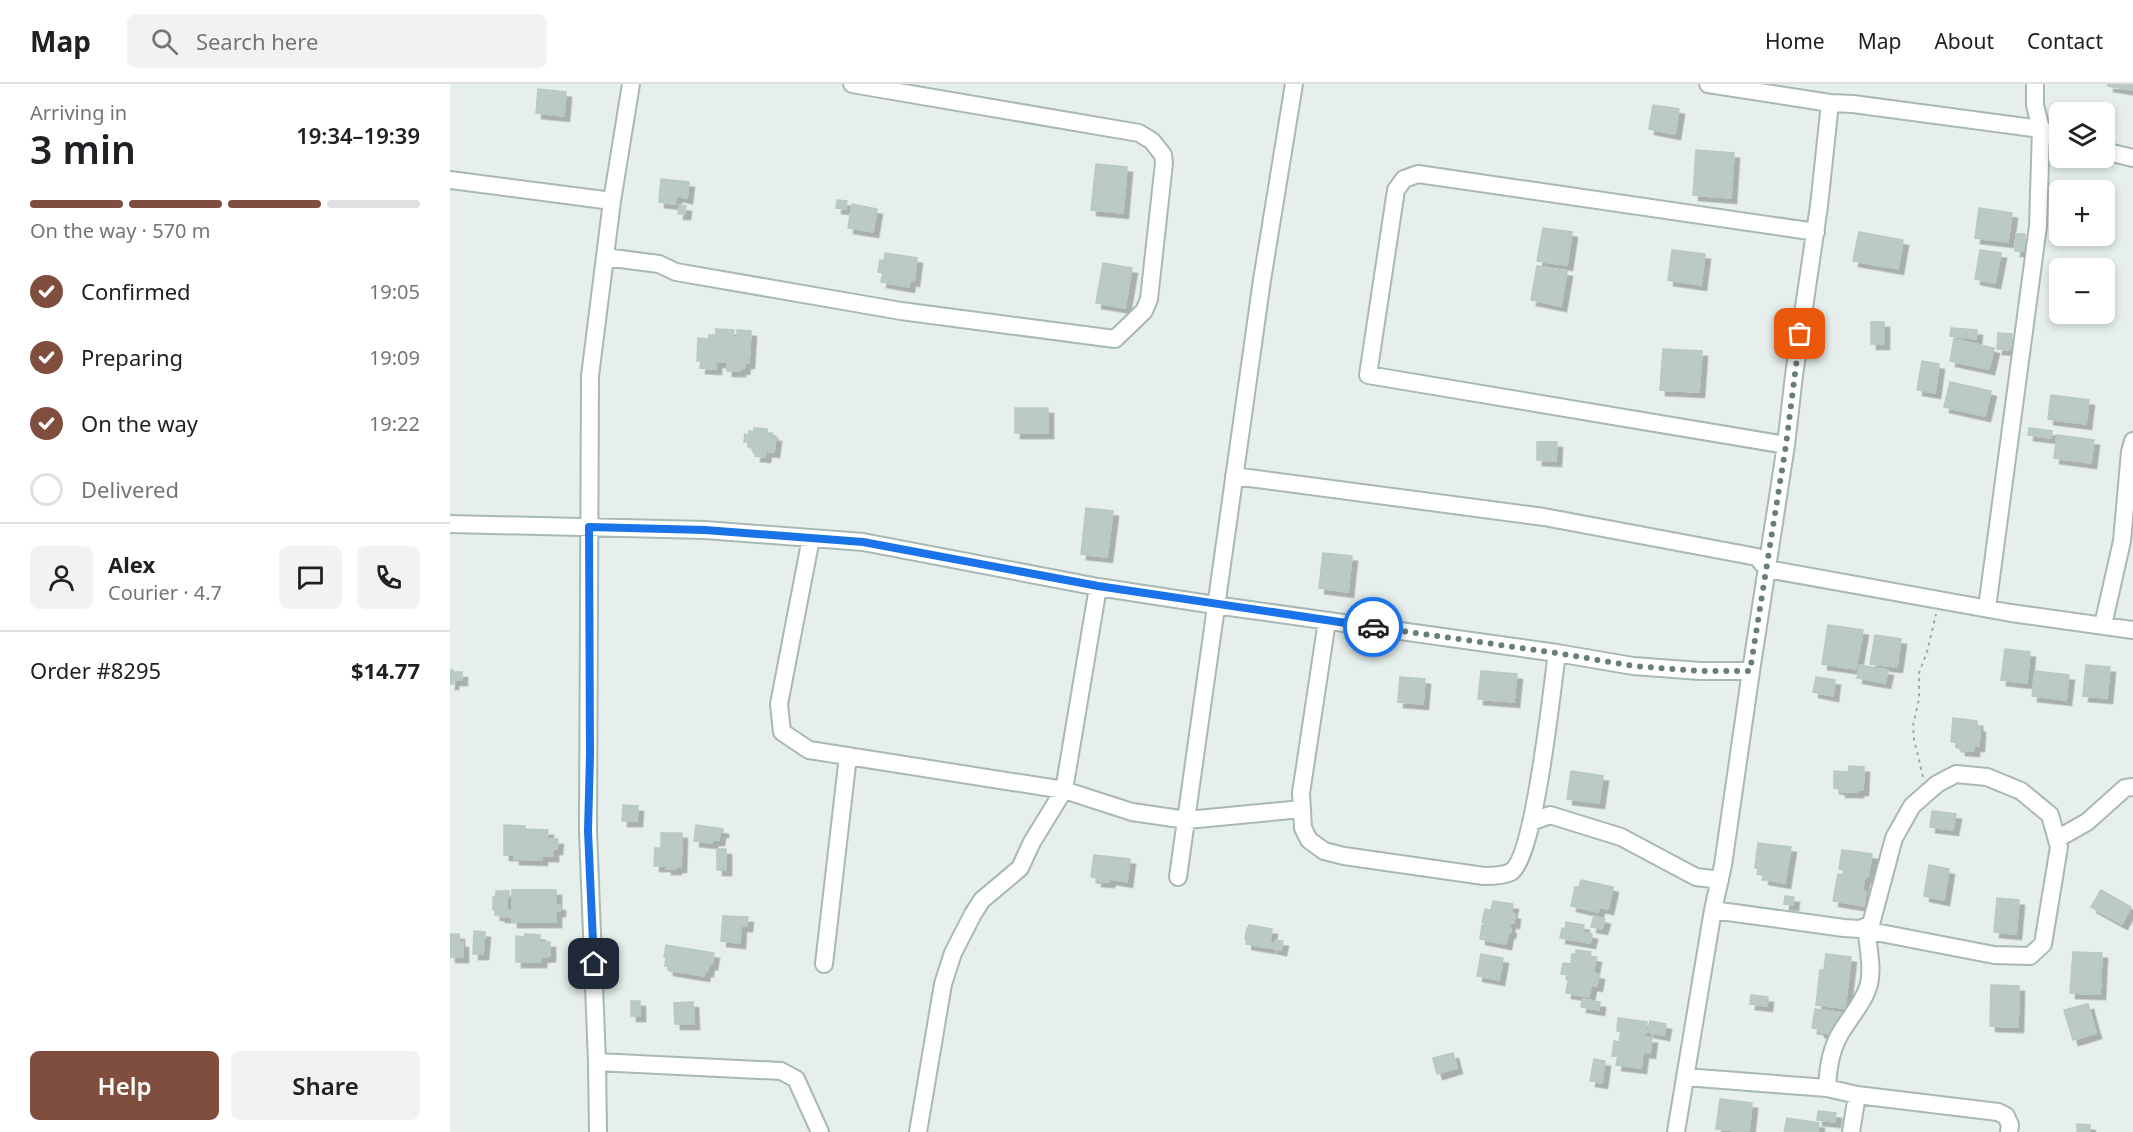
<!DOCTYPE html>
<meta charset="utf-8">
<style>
body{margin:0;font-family:"Noto Sans",sans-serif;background:#f2f2f2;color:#202124;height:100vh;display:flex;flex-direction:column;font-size:22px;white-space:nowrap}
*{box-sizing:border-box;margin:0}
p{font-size:20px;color:#757577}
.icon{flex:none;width:33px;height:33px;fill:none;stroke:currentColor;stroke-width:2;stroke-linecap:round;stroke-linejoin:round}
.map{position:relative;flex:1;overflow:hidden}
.side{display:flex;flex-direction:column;background:#fff;width:450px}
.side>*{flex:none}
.controls{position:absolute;left:1599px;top:18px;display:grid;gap:12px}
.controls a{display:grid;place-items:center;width:66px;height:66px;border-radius:9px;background:#fff;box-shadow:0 3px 9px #0003;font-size:30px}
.pin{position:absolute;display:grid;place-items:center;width:51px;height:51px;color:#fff;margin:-26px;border-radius:12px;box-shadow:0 3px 9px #0006}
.courier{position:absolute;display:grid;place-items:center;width:60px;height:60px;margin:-30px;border:4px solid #1a73e8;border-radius:50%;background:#fff;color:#222;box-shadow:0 2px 8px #0007}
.headline em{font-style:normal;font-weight:600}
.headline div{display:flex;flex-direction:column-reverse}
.headline{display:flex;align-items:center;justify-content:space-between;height:102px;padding:0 30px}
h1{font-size:39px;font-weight:600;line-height:45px}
.bar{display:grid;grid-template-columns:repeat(4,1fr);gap:9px 6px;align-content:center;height:72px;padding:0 30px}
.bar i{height:8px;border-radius:4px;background:#e0e0e0}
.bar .current{background:#7f4e3f}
.bar p{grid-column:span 4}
.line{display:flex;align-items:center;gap:15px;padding:0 30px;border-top:2px solid #e0e0e0}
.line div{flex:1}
.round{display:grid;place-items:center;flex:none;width:63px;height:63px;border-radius:9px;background:#f2f2f2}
ol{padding:0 30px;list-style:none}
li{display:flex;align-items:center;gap:18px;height:66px}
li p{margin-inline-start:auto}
li .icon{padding:6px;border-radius:50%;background:#7f4e3f;color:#fff;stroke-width:4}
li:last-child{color:#757577}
li i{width:33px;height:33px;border:3px solid #e0e0e0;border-radius:50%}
.primary-button{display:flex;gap:12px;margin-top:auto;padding:12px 30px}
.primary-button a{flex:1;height:69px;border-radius:9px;background:#7f4e3f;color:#fff;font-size:24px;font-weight:600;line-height:69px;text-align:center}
.primary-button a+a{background:#f2f2f2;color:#202124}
header{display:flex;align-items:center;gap:36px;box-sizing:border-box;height:84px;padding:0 30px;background:#fff;border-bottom:2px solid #e0e0e0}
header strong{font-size:28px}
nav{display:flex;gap:33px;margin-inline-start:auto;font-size:21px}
.search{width:420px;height:54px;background:#f2f2f2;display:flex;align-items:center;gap:15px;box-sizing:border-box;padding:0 21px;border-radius:9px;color:#757577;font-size:22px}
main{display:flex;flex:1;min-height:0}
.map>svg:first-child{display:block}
</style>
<header>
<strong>Map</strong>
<div class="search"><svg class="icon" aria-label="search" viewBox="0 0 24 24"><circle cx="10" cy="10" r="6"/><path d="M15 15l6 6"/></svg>Search here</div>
<nav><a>Home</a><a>Map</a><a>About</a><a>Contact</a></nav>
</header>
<main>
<section class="side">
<div class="headline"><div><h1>3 min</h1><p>Arriving in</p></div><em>19:34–19:39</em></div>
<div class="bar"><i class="current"></i><i class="current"></i><i class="current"></i><i></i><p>On the way · 570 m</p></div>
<ol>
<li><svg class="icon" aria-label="check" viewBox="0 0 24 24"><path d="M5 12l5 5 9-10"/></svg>Confirmed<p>19:05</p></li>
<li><svg class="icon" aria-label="check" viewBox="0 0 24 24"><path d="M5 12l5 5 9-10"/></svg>Preparing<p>19:09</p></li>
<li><svg class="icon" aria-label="check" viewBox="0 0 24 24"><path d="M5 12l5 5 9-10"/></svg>On the way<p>19:22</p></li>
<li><i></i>Delivered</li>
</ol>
<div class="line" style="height:108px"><a class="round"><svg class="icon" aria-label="person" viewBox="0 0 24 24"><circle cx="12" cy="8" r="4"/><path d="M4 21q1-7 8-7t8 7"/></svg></a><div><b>Alex</b><p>Courier · 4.7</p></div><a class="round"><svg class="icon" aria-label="chat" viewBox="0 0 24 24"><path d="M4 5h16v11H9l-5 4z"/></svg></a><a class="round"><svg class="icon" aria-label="phone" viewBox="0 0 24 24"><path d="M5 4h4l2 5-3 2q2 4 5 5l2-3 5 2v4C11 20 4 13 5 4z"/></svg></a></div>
<div class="line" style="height:78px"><div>Order #8295</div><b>$14.77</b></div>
<div class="primary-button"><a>Help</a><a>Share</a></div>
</section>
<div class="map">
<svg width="1683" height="1048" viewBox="0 0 1683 1048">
<defs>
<filter id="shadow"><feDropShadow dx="5.5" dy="5.5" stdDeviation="0" flood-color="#0004"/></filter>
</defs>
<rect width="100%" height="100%" fill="#e6efeb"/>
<path fill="#bbcac4" stroke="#b8c9c2" stroke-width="1.5" filter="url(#shadow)" d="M1658 0H1683V6L1658 2Z
M88 5 116 8 114 32 86 29Z
M1203 21 1229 25 1225 50 1199 45Z
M1246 66 1284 69 1281 114 1243 111Z
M646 80 677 83 673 129 641 126Z
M211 95 239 98 237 114 226 112 225 120 209 118Z
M387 116 397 117 396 125 386 124Z
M402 120 427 125 423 148 398 144Z
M229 121 236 122 235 130H228Z
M1529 124 1562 129 1558 158 1525 154Z
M1093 144 1122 148 1117 181 1087 177Z
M1409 148 1453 156 1448 185 1403 177Z
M1566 150H1575L1574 167H1565Z
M1222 166 1255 170 1251 201 1218 196Z
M1530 166 1551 169 1545 199 1525 195Z
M435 169 467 174 464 197 460 196 459 203 431 198 433 189 428 188 430 176 434 177Z
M653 179 682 184 675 224 646 219Z
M1087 182 1117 187 1111 222 1081 216Z
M1421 238H1434V260H1421Z
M1501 244 1527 246 1526 255 1500 252Z
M266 245 284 246 283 253 287 254V246L301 247 299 279H295L294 285 290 284V287H277V278H266V285L250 284 251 277H247L248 254 259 255V251H266Z
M1548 249 1562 250 1560 266 1547 265Z
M1504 255 1544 264 1539 285 1500 277Z
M1213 265 1252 267 1249 308 1210 306Z
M1472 277 1489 280 1485 309 1467 306Z
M1500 298 1541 307 1535 332 1494 323Z
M1601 311 1639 316 1636 340 1598 335Z
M565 324H598V349H565Z
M304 344 317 345V349H322V352H326L324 368 316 367 315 373 305 372 306 367 302 366 303 363H298V358H294L295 350 299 351V347L304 348Z
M1579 344 1602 347 1601 354 1578 351Z
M1607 351 1644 356 1641 379 1604 374Z
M1087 358H1107L1106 377 1087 376Z
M636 424 663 427 657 473 631 470Z
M873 469 902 472 898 508 869 504Z
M1378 541 1413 546 1406 585 1372 580Z
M1425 551 1451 555 1447 583 1420 580Z
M1555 565 1580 568 1577 599 1551 596Z
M1410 581 1438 586 1435 599 1407 594Z
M1636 581 1660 583 1657 614 1633 612Z
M0 586H3V588H12V596H3V600H0Z
M1031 587 1067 590 1064 618 1028 615Z
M1585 587 1619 591 1616 616 1582 612Z
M950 593 975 595 973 620 948 618Z
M1366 593 1385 596 1383 612 1363 608Z
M1503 634 1527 637V642L1530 643 1529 662H1524V667L1510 666V662H1506V658H1501Z
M1399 682 1414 683 1413 706H1408V708H1390V705L1384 704V687L1399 688Z
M1121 687 1153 692 1149 719 1117 715Z
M173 721 188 722 187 737H172Z
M1482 727 1506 730 1503 746 1480 743Z
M54 741 75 742V745L98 746 97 755H108L107 765H103V772H92V776L64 775V771H54Z
M246 741 273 745V748H270L269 756H263L262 759 244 757Z
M211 749H232L231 783H226V785H216V782H204L205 764H211Z
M1308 759 1341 763 1335 799 1313 795 1314 791 1307 790 1308 784H1305Z
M267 765H276V786H267Z
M1392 766 1422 770 1418 793 1415 792 1412 807 1416 808 1414 822 1383 817 1388 790 1393 791 1394 786 1389 785Z
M644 771 680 775 677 798 660 795 659 798 646 797 647 794 641 793Z
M1479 781 1499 785 1494 816 1474 812Z
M1131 796 1163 803 1158 825 1149 823 1148 828 1121 822 1125 803H1129Z
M62 806H106V821H110V827H106V838H62Z
M1651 806 1681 823 1672 840 1641 823Z
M46 807H59V813H57V826H60V833H50V831H45V826H43V813L46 812Z
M1335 812 1344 813 1343 821 1334 820Z
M1547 814 1569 816 1566 850 1544 848Z
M1043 817 1063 820 1061 829 1065 830 1064 839 1060 838 1059 844H1061L1060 849H1058L1056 860 1030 855 1032 841H1034V838H1032L1035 825 1041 826Z
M273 832 298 833 297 842H291L290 859 271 857Z
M1144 832 1155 835 1152 845 1141 843Z
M1116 838 1134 841 1133 848 1142 850 1140 859 1110 854 1112 844 1115 845Z
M799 841 822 845 819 864 796 860 797 855H795L797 844H799Z
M24 847 35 848 33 870H23Z
M0 850H9V858H13V873H0Z
M75 850 90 851V858H100V872L91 873V878H66V852L75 853Z
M826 856 833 857 831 866 821 864 822 859H825Z
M216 861 264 869 262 880 259 879 258 887H255L254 892 218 886V882H215L216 873H214Z
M1126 866 1141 868 1140 872 1146 873 1143 889 1149 890 1147 902 1141 901 1139 913 1116 909 1119 891 1111 890 1113 879 1121 880 1122 870H1126Z
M1623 868 1652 869 1650 910 1620 909Z
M1031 870 1053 874 1049 896 1027 892Z
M1376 870 1401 873 1395 924 1366 921 1370 886H1374Z
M1541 901 1569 902 1568 943 1540 942Z
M1301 911 1318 913 1317 922 1300 920Z
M1132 915 1150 918 1149 926 1131 923Z
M181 917H190V932H181Z
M243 918 244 940H225L224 919Z
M1638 920 1646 949 1623 956 1614 926Z
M1365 925 1392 929 1389 948 1382 950 1369 948V945L1362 944Z
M1168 934 1197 938 1195 953 1202 954 1200 969 1193 968 1191 984 1166 981 1168 972H1162L1164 957 1169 958 1171 948 1167 947Z
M1200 937 1216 940 1214 951 1198 948Z
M1003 969 1007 984 987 990 983 974Z
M1144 975 1155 977 1152 999 1140 997Z
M1270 1015 1302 1019 1299 1048 1266 1045Z
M1368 1027 1386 1029 1385 1038 1367 1036Z
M1337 1034 1369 1039 1368 1048H1334Z
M1627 1040 1640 1041V1048L1627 1047Z"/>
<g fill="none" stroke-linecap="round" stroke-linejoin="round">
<defs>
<path id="minor" d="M1258 0 1380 19 1403 20 1591 45 1588 142 1537 524
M1585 0V21L1591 45 1610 56
M1654 67 1683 74
M0 96 162 117
M155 173 209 180 226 188 451 227 665 255 694 227 699 215 714 79 713 71 702 57 689 49 402 0
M1336 361 918 291 946 106 954 95 968 90 1366 148
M784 392 1094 433 1307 473 1317 485 1561 529 1683 546
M0 440 255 446 413 458 648 503 614 706 582 758 570 784 532 816 523 830 503 869 493 900 468 1048
M361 454 329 620 332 648 359 666 614 706 682 728 737 736 852 725
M648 503 765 521 1107 569 1183 582 1250 587H1301
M877 537 851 709 853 744 859 756 874 767 894 772 1034 792C1042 792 1053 792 1061 788 1085 772 1102 604 1107 569
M1653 541 1672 457 1680 368 1683 357
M1081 738 1100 731 1171 753 1246 793 1270 796
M1607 755 1637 738 1675 704 1683 703
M728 793 812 196 844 0
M1263 826 1394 844 1410 845 1421 840 1444 754 1462 722 1487 700 1506 690 1537 693 1571 707 1600 731 1609 763 1593 860 1580 872 1544 871 1410 845
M374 880 398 672
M147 978 331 987 346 995 370 1048
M1235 993 1377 1004C1378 983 1381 963 1393 945 1402 931 1415 916 1419 900 1423 884 1418 865 1417 848
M1377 1004 1407 1011 1548 1028 1556 1032 1560 1041 1559 1048
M148 1048 147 978 138 747 140 292 162 117 181 0
M1226 1048 1263 826 1273 781 1301 587 1336 361 1344 291 1369 122 1380 19
M1401 1048 1407 1011"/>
</defs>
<use href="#minor" stroke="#a8b8b2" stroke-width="20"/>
<path stroke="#86b3a5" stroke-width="2" stroke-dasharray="3 4.5" stroke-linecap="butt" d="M1473 693 1464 655 1463 642 1469 615V589L1477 568 1486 530"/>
<use href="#minor" stroke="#fff" stroke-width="16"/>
</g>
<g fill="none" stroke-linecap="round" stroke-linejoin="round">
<path stroke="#687f78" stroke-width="6" stroke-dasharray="0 10.8" d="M923 543 1107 569 1183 582 1250 587H1300L1336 361 1350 250"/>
<path stroke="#1a73e8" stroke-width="8" d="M144 880 138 747 140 670 139 443 255 446 413 458 648 502 923 543"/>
</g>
</svg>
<div class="controls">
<a><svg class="icon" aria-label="layers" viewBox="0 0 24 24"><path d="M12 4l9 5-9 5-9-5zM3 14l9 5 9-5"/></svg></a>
<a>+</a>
<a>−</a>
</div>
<div class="pin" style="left:1350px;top:250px;background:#ea580c"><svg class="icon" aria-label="bag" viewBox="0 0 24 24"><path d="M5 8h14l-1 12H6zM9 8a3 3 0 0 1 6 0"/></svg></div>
<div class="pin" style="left:144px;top:880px;background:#1f2937"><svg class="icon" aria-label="home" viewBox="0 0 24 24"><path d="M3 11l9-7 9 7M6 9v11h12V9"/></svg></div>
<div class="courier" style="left:923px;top:543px"><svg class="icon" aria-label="car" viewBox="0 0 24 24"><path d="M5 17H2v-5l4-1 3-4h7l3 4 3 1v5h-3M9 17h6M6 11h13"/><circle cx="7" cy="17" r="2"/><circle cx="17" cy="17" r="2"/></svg></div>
</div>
</main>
